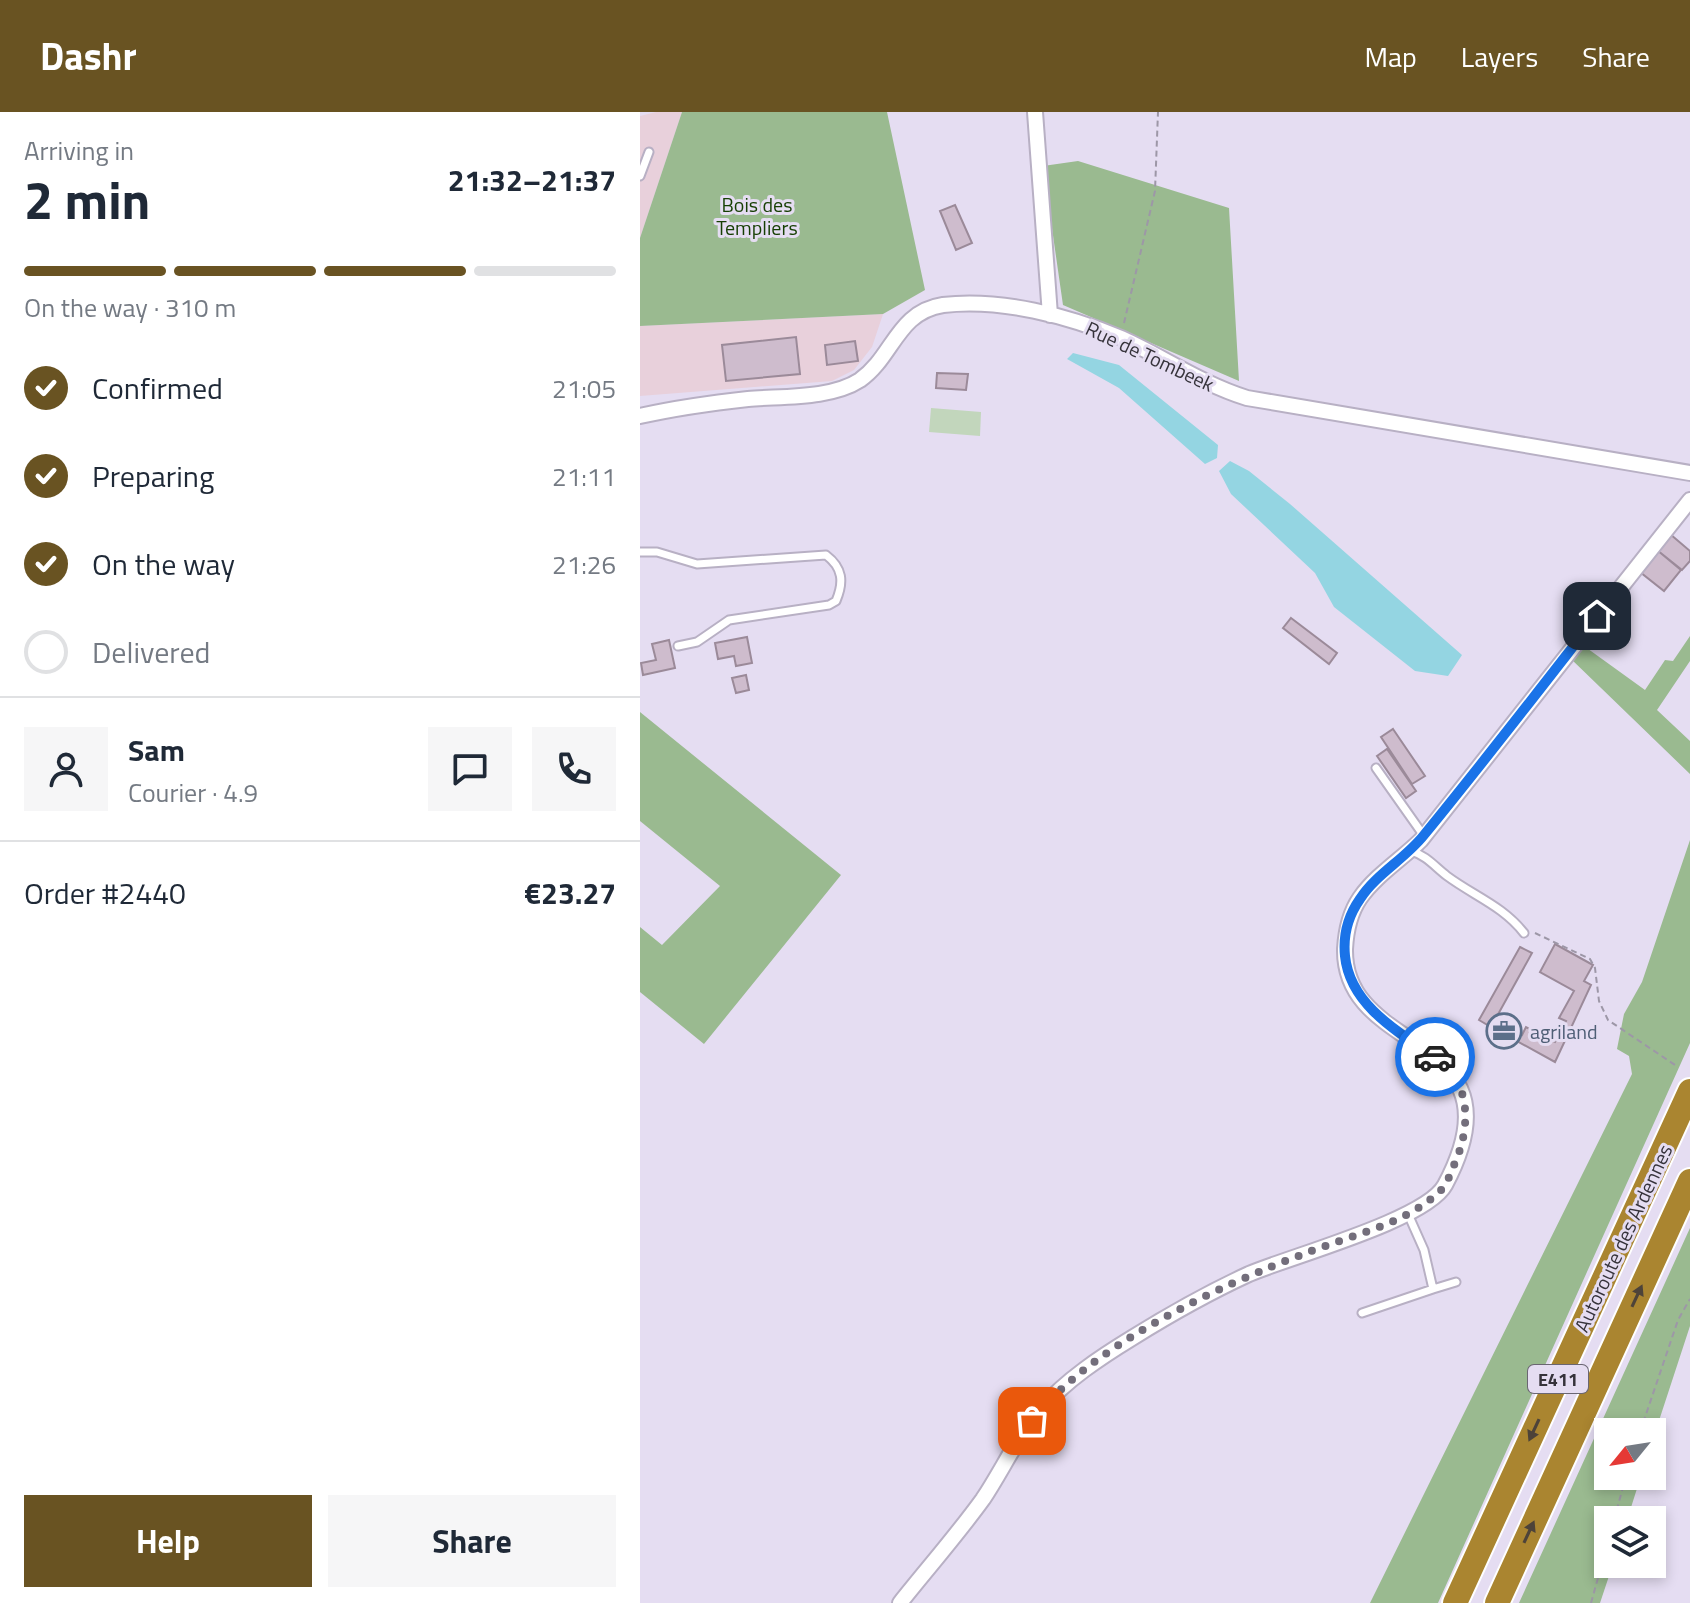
<!DOCTYPE html>
<meta charset="utf-8">
<style>
body{margin:0;font-family:"Titillium Web",sans-serif;background:#f6f6f7;color:#1f2937;height:100vh;display:flex;flex-direction:column;font-size:30px;white-space:nowrap}
*{box-sizing:border-box;margin:0}
p{font-size:26px;color:#747a83}
.icon{flex:none;width:44px;height:44px;fill:none;stroke:currentColor;stroke-width:2;stroke-linecap:round;stroke-linejoin:round}
.map{position:relative;flex:1;overflow:hidden}
.drawer{display:flex;flex-direction:column;background:#fff;width:640px}
.drawer>*{flex:none}
.needle{width:52px;rotate:240deg}
.fabs{position:absolute;left:954px;top:1306px;display:grid;gap:16px}
.fabs a{display:grid;place-items:center;width:72px;height:72px;border-radius:0px;background:#fff;box-shadow:0 4px 12px #0003;font-size:40px}
.pin{position:absolute;display:grid;place-items:center;width:68px;height:68px;color:#fff;margin:-34px;border-radius:16px;box-shadow:0 4px 12px #0006}
.courier{position:absolute;display:grid;place-items:center;width:80px;height:80px;margin:-40px;border:6px solid #1a73e8;border-radius:50%;background:#fff;color:#222;box-shadow:0 2px 10px #0007}
.head em{font-style:normal;font-weight:700}
.head div{display:flex;flex-direction:column-reverse}
.head{display:flex;align-items:center;justify-content:space-between;height:136px;padding:0 24px}
h1{font-size:52px;font-weight:700;line-height:60px}
.bar{display:grid;grid-template-columns:repeat(4,1fr);gap:12px 8px;align-content:center;height:96px;padding:0 24px}
.bar i{height:10px;border-radius:6px;background:#e0e1e3}
.bar .on{background:#695322}
.bar p{grid-column:span 4}
.line{display:flex;align-items:center;gap:20px;padding:0 24px;border-top:2px solid #e0e1e3}
.line div{flex:1}
.round{display:grid;place-items:center;flex:none;width:84px;height:84px;border-radius:0px;background:#f6f6f7}
ol{padding:0 24px;list-style:none}
li{display:flex;align-items:center;gap:24px;height:88px}
li p{margin-inline-start:auto}
li .icon{padding:8px;border-radius:50%;background:#695322;color:#fff;stroke-width:4}
li:last-child{color:#747a83}
li i{width:44px;height:44px;border:4px solid #e0e1e3;border-radius:50%}
.button{display:flex;gap:16px;margin-top:auto;padding:16px 24px}
.button a{flex:1;height:92px;border-radius:0px;background:#695322;color:#fff;font-size:32px;font-weight:700;line-height:92px;text-align:center}
.button a+a{background:#f6f6f7;color:#1f2937}
header{display:flex;align-items:center;gap:48px;box-sizing:border-box;height:112px;padding:0 40px;background:#695322;color:#fff}
header strong{font-size:38px}
nav{display:flex;gap:44px;margin-inline-start:auto;font-size:28px}
main{display:flex;flex:1;min-height:0}
.map>svg:first-child{display:block}
</style>
<header>
<strong>Dashr</strong>
<nav><a>Map</a><a>Layers</a><a>Share</a></nav>
</header>
<main>
<section class="drawer">
<div class="head"><div><h1>2 min</h1><p>Arriving in</p></div><em>21:32–21:37</em></div>
<div class="bar"><i class="on"></i><i class="on"></i><i class="on"></i><i></i><p>On the way · 310 m</p></div>
<ol>
<li><svg class="icon" aria-label="check" viewBox="0 0 24 24"><path d="M5 12l5 5 9-10"/></svg>Confirmed<p>21:05</p></li>
<li><svg class="icon" aria-label="check" viewBox="0 0 24 24"><path d="M5 12l5 5 9-10"/></svg>Preparing<p>21:11</p></li>
<li><svg class="icon" aria-label="check" viewBox="0 0 24 24"><path d="M5 12l5 5 9-10"/></svg>On the way<p>21:26</p></li>
<li><i></i>Delivered</li>
</ol>
<div class="line" style="height:144px"><a class="round"><svg class="icon" aria-label="person" viewBox="0 0 24 24"><circle cx="12" cy="8" r="4"/><path d="M4 21q1-7 8-7t8 7"/></svg></a><div><b>Sam</b><p>Courier · 4.9</p></div><a class="round"><svg class="icon" aria-label="chat" viewBox="0 0 24 24"><path d="M4 5h16v11H9l-5 4z"/></svg></a><a class="round"><svg class="icon" aria-label="phone" viewBox="0 0 24 24"><path d="M5 4h4l2 5-3 2q2 4 5 5l2-3 5 2v4C11 20 4 13 5 4z"/></svg></a></div>
<div class="line" style="height:104px"><div>Order #2440</div><b>€23.27</b></div>
<div class="button"><a>Help</a><a>Share</a></div>
</section>
<div class="map">
<svg width="1050" height="1491" viewBox="0 0 1050 1491">
<rect width="100%" height="100%" fill="#e5ddf2"/>
<path fill="#e8d0db" d="M16 0H42L0 126V4Z
M243 202 232 235 214 258 192 269 0 284V214Z"/>
<path fill="#c2d6bc" d="M291 296 341 300 340 324 289 320Z"/>
<path fill="#9aba90" d="M42 0H247L285 178 243 202 0 214V126Z
M438 49 589 96 599 269 423 193 403 54Z
M1050 524V549L1017 598 1050 629V662L930 546 944 534 1005 578 1025 548 1033 549Z
M0 600 201 763 64 932 0 880V815L22 833 80 774 0 709Z
M1050 728V931L798 1491H730L992 962 989 944 977 937 984 902 1002 870Z
M1050 1116V1214L1012 1330V1320H968V1364H1001L987 1408H968V1452H973L960 1491H879Z"/>
<path fill="#94d5e2" d="M433 241 479 253 578 333 577 346 565 352 479 276 427 247Z
M590 349 609 359 650 392 822 543 808 564 775 559 694 495 675 461 591 382 579 359Z"/>
<path fill="#cebccd" stroke="#9b8a99" stroke-width="2" d="M315 93 332 131 316 138 300 99Z
M156 225 160 262 86 269 82 233Z
M215 229 218 249 187 253 185 233Z
M297 261 328 262 326 278 296 276Z
M1030 422 1050 439V449L1042 458 1017 438Z
M1017 438 1041 458 1024 479 1000 460Z
M651 506 697 541 689 552 643 516Z
M107 525 112 551 96 554 94 544 78 547 75 531Z
M29 528 35 556 3 563 1 551 16 548 12 532Z
M106 563 109 578 96 581 92 566Z
M753 617 785 664 772 672 741 625Z
M747 637 776 679 766 686 737 644Z
M915 832 953 853 944 869 951 873 915 950 855 917 859 910 882 923 886 915 915 930 926 909 919 906 934 879 900 860Z
M880 835 892 841 851 915 839 908Z"/>
<g fill="none" stroke-linecap="round" stroke-linejoin="round">
<defs>
<path id="service" d="M0 64 9 40
M0 440H17L57 452 186 443C203 456 204 470 196 489L189 493 89 508 57 530 38 534
M736 656 784 724
M771 739C787 744 794 754 807 764 834 784 863 794 884 821
M793 1177 816 1170
M722 1201 793 1177 784 1138 768 1102"/>
<path id="minor" d="M395 0 410 203
M0 304C36 296 71 291 108 287 142 284 191 287 220 268 253 245 257 200 303 193 360 186 429 204 481 226 523 245 562 272 607 286L1050 361
M260 1491C287 1457 317 1423 343 1387 363 1357 378 1323 402 1296 426 1268 461 1245 492 1226 529 1203 570 1180 609 1162 651 1144 786 1108 805 1073 887 919 703 946 705 837 706 819 709 802 720 786 736 763 762 747 781 728L1050 388"/>
<path id="motorway" d="M815 1491 1050 979
M857 1491 1050 1069"/>
</defs>
<use href="#service" stroke="#b8b0c4" stroke-width="11"/>
<use href="#minor" stroke="#b8b0c4" stroke-width="18"/>
<use href="#motorway" stroke="#fff" stroke-width="28"/>
<path stroke="#9d97a7" stroke-width="2" stroke-dasharray="6 4" stroke-linecap="butt" d="M484 211 515 79 518 0
M895 821 950 847 955 856 959 889 968 908 1035 953
M1000 1320 1038 1208 1050 1187
M974 1408 986 1364
M951 1491 968 1430"/>
<use href="#service" stroke="#fff" stroke-width="7"/>
<use href="#minor" stroke="#fff" stroke-width="14"/>
<use href="#motorway" stroke="#aa8530" stroke-width="24"/>
</g>
<defs><path id="oneway-solid" d="M-6-.8H1V-3.2L6.5 0L1 3.2V.8H-6Z" transform="scale(2)"/></defs>
<g fill="#4d4339">
<use href="#oneway-solid" transform="translate(997 1184) rotate(-65)"/>
<use href="#oneway-solid" transform="translate(894 1318) rotate(115)"/>
<use href="#oneway-solid" transform="translate(889 1420) rotate(-65)"/>
</g>
<g fill="none" stroke-linecap="round" stroke-linejoin="round">
<path stroke="#736e7b" stroke-width="8" stroke-dasharray="0 14.4" d="M392 1309C449 1234 582 1172 669 1140 712 1123 766 1112 800 1079 807 1073 810 1062 814 1053 831 1016 832 970 795 945"/>
<path stroke="#1a73e8" stroke-width="10" d="M795 945C758 920 710 893 705 844 703 824 708 804 720 787 736 762 765 747 784 723 843 651 900 577 957 504"/>
</g>
<defs>
<symbol id="office-ring" viewBox="-11 -11 22 22"><circle r="9.5" fill="#e5ddf2" stroke="#5c6f8a" stroke-width="1.5"/><path d="M-6-3h4V-5.5h4V-3h4V5H-6ZM-1-4.5V-3h2v-1.5ZM-6 0V1H6V0Z" fill="#5c6f8a"/></symbol>
</defs>
<g fill-rule="evenodd">
<use href="#office-ring" x="844" y="899" width="40" height="40"/>
</g>
<g text-anchor="middle" dominant-baseline="central" stroke-width="6" stroke-linejoin="round" paint-order="stroke">
<rect fill="#e5ddf2" stroke="#6a6672" stroke-width="2" x="888" y="1253" width="60" height="28" rx="6"/>
<g font-size="18" font-weight="bold" fill="#36333b">
<text x="918" y="1267">E411</text>
</g>
<g font-size="20" fill="#163f03" stroke="#e5ddf2">
<text x="117" y="92">Bois des<tspan x="117" dy="23">Templiers</tspan></text>
</g>
<g font-size="20" fill="#36333b" stroke="#e5ddf2">
<text transform="translate(510 244) rotate(25)">Rue de Tombeek</text>
<text transform="translate(983 1126) rotate(-65)">Autoroute des Ardennes</text>
</g>
<g font-size="20" fill="#4e5e75" stroke="#e5ddf2" text-anchor="start">
<text x="890" y="919">agriland</text>
</g>
</g>
</svg>
<div class="fabs">
<a><svg class="needle" viewBox="-14 -14 28 28"><path d="M0-13l5 13h-10z" fill="#e53935"/><path d="M0 13l5-13h-10z" fill="#747a83"/></svg></a>
<a><svg class="icon" aria-label="layers" viewBox="0 0 24 24"><path d="M12 4l9 5-9 5-9-5zM3 14l9 5 9-5"/></svg></a>
</div>
<div class="pin" style="left:392px;top:1309px;background:#ea580c"><svg class="icon" aria-label="bag" viewBox="0 0 24 24"><path d="M5 8h14l-1 12H6zM9 8a3 3 0 0 1 6 0"/></svg></div>
<div class="pin" style="left:957px;top:504px;background:#1f2937"><svg class="icon" aria-label="home" viewBox="0 0 24 24"><path d="M3 11l9-7 9 7M6 9v11h12V9"/></svg></div>
<div class="courier" style="left:795px;top:945px"><svg class="icon" aria-label="car" viewBox="0 0 24 24"><path d="M5 17H2v-5l4-1 3-4h7l3 4 3 1v5h-3M9 17h6M6 11h13"/><circle cx="7" cy="17" r="2"/><circle cx="17" cy="17" r="2"/></svg></div>
</div>
</main>
